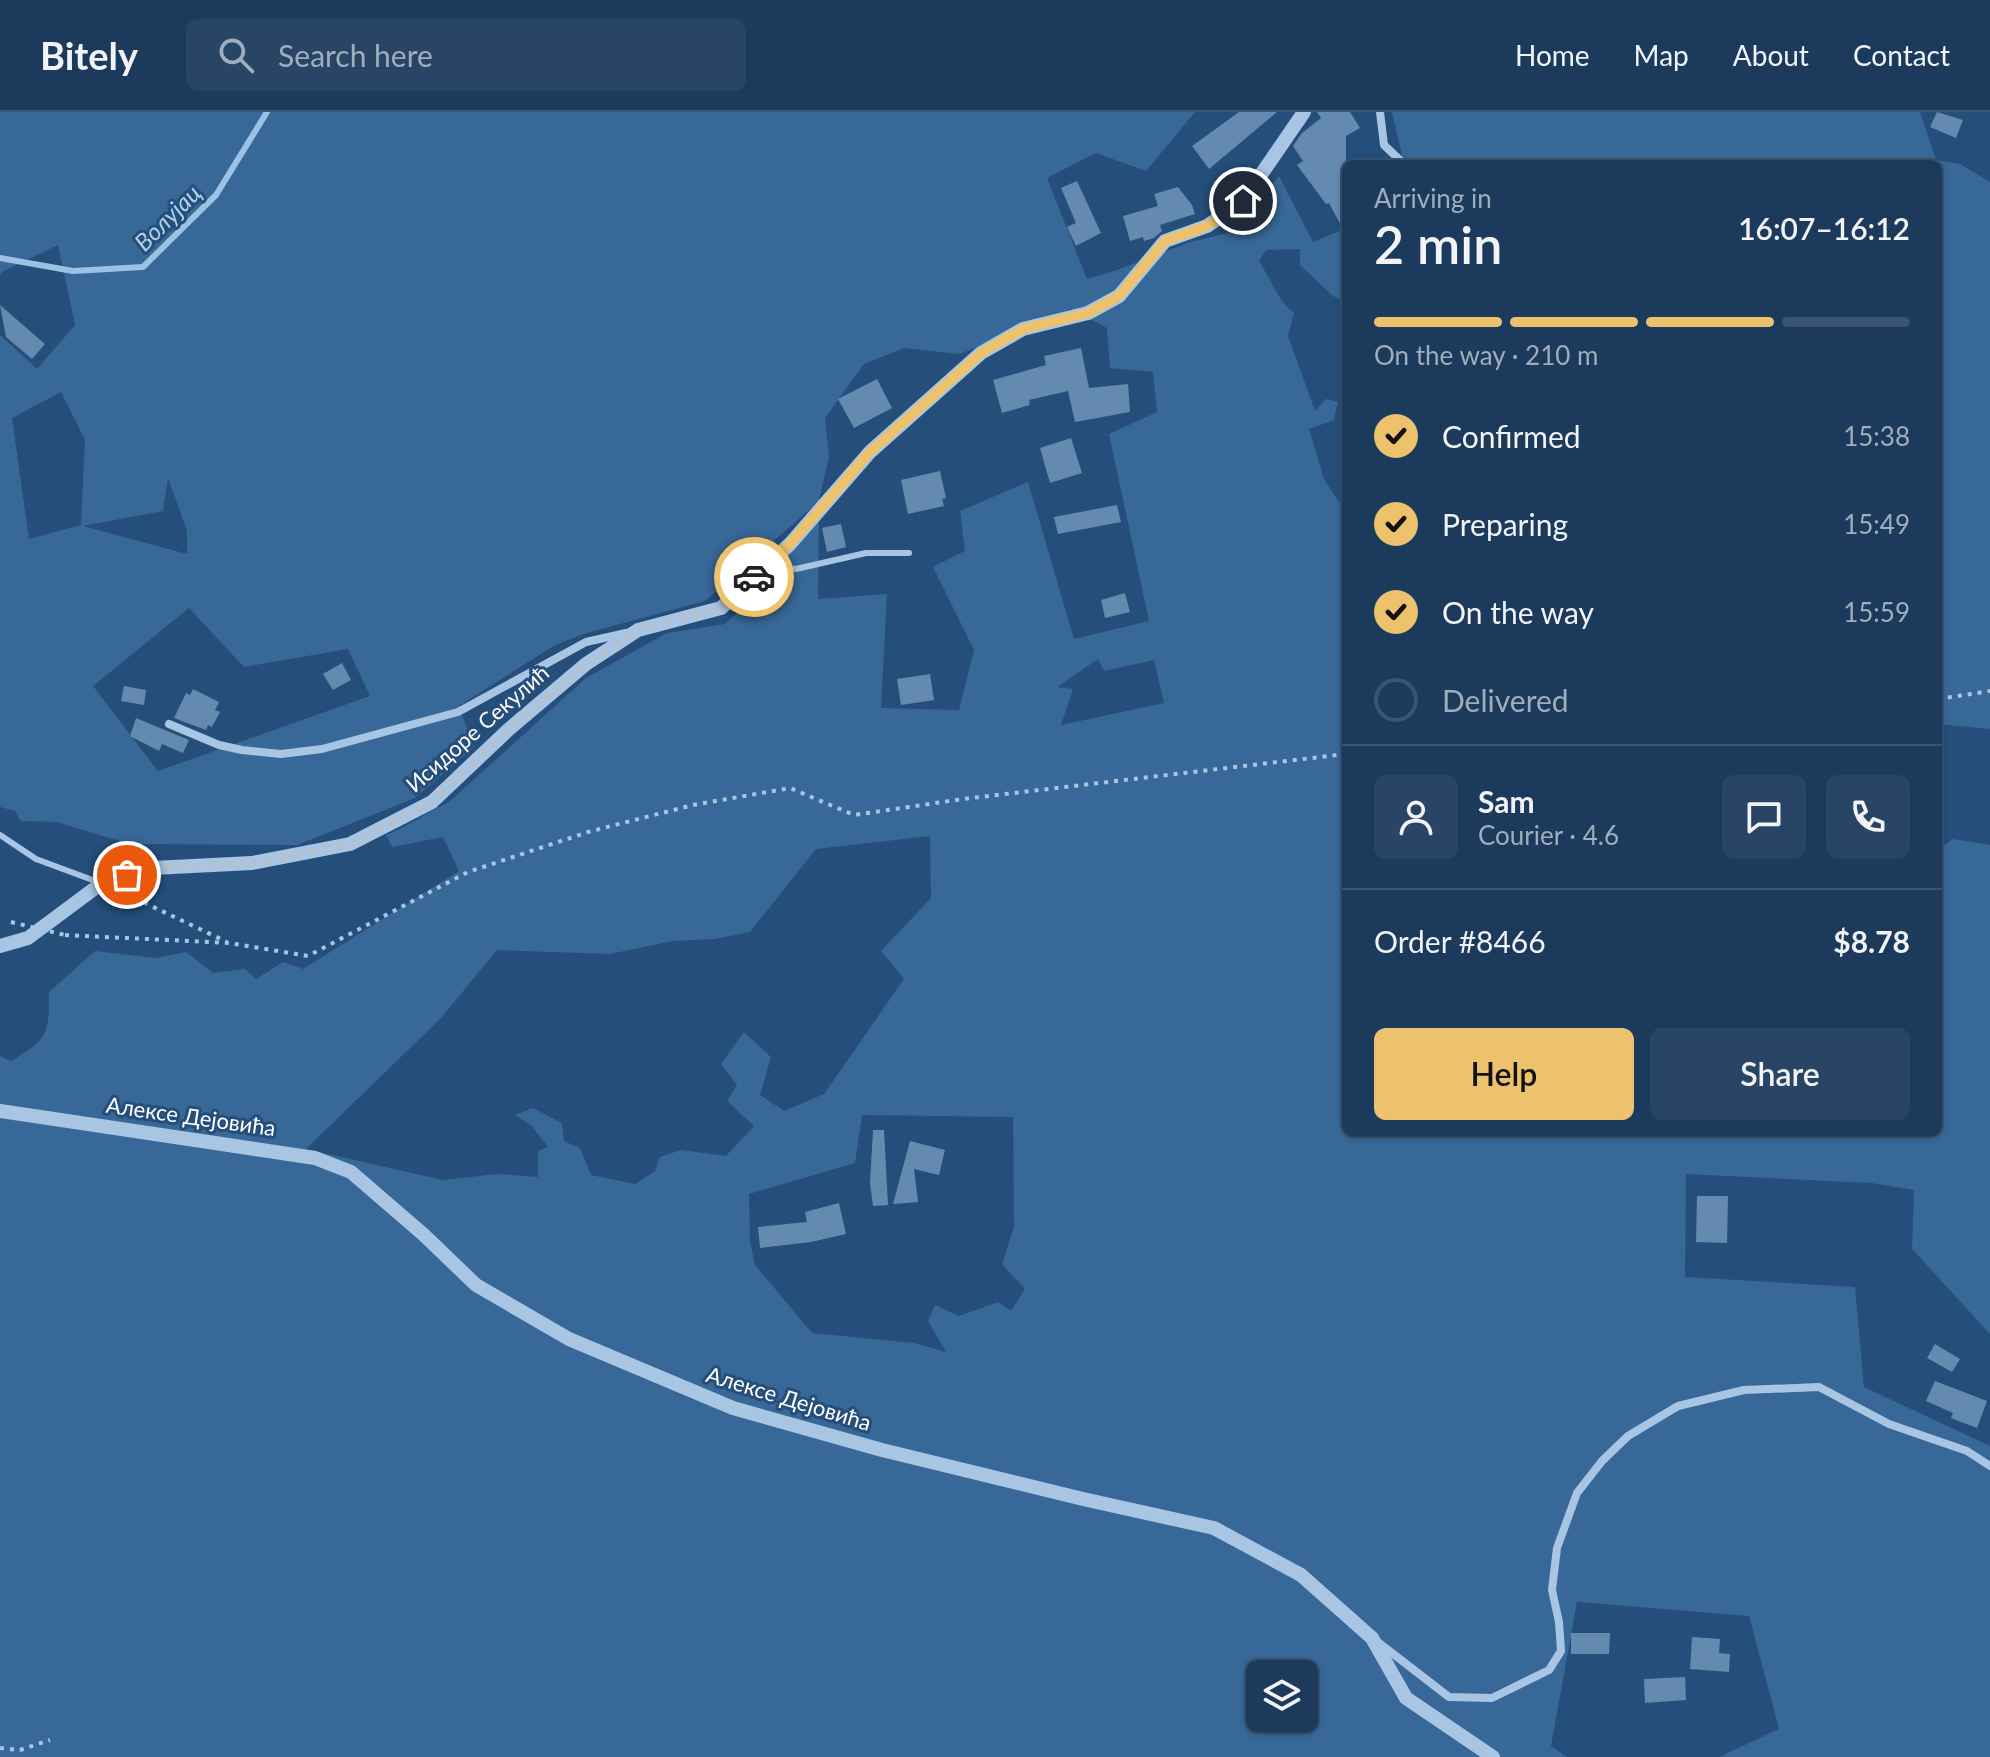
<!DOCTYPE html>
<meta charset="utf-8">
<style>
body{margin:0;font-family:Lato,sans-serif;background:#294565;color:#f1f3f6;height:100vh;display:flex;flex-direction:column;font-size:30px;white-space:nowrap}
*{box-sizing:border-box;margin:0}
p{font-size:26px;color:#a0adbb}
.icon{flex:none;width:44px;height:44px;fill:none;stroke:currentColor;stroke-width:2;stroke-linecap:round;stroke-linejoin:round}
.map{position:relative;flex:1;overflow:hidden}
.side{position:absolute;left:1342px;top:48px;width:600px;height:976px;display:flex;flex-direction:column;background:#1c3a5c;border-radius:12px;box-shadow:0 2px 6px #0004,0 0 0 2px #3a5472}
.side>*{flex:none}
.controls{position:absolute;left:1246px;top:1548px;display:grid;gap:16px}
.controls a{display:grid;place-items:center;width:72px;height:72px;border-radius:12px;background:#1c3a5c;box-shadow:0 2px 6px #0004,0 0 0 2px #3a5472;font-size:40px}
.pin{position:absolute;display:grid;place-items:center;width:68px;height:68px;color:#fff;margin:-34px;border:4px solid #fff;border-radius:50%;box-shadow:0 2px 8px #0007}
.courier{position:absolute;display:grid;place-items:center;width:80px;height:80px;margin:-40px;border:6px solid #edc26c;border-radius:50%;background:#fff;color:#222;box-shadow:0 2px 10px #0007}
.overview em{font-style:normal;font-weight:600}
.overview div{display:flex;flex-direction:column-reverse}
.overview{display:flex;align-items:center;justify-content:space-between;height:136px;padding:0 32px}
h1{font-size:52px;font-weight:600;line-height:60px}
.bar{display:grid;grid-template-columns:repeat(4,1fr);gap:12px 8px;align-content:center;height:96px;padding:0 32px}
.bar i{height:10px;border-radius:6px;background:#3a5472}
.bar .on{background:#edc26c}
.bar p{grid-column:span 4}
.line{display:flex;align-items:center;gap:20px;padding:0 32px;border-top:2px solid #3a5472}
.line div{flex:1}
.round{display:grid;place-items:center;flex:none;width:84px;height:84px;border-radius:12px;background:#294565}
ol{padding:0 32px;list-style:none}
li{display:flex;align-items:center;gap:24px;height:88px}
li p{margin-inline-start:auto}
li .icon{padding:8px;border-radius:50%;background:#edc26c;color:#111;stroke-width:4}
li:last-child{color:#a0adbb}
li i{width:44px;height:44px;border:4px solid #3a5472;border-radius:50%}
.button{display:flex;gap:16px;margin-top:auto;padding:16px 32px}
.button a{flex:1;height:92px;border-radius:12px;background:#edc26c;color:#111;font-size:32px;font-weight:600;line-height:92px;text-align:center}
.button a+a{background:#294565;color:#f1f3f6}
header{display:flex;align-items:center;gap:48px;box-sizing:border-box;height:112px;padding:0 40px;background:#1c3a5c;border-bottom:2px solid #3a5472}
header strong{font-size:38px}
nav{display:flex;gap:44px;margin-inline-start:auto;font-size:28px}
.search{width:560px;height:72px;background:#294565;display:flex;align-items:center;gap:20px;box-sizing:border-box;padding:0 28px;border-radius:12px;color:#a0adbb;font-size:30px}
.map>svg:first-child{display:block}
</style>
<header>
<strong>Bitely</strong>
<div class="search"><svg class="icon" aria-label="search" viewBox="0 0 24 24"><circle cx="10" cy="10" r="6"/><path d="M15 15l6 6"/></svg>Search here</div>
<nav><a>Home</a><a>Map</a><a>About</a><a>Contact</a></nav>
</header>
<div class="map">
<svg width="1990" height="1645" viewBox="0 0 1990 1645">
<rect width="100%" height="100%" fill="#254e7a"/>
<path fill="#386897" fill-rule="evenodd" d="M0 0H1195L1146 59 1096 41 1047 66 1087 167 1117 158 1190 130 1233 120 1279 64 1313 130 1346 116V190L1333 184 1300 153V137L1266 138 1259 149C1271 167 1277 188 1294 201L1288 224 1315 299 1326 287 1338 290 1334 308 1309 317 1324 367 1346 401V1020H1938V738L1953 727 1990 733V1222L1912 1137 1914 1078 1871 1071 1686 1062 1685 1165 1855 1175 1864 1275 1990 1334V1645H1719L1779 1617 1749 1504 1577 1490 1551 1634 1567 1645H0V944L11 949C48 927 49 923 49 880L95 839 155 846 186 840 213 861 245 857 256 867 283 850 303 857 459 759 443 725 392 735 386 723C409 714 427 700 449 690L586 566 667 521 725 512 767 474 817 391 705 489 587 521 555 533 459 594 474 635 415 686 297 733 129 732 57 710 21 709 15 699 0 695V223L37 257 75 213 58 133 2 160 0 164ZM1071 197 1107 216 1110 256 1153 260 1157 300 1109 322 1149 509 1074 527 1028 370 960 399 965 439 933 455 974 538 959 598 881 596 887 482 818 487 819 388 829 345 825 306 864 252 904 236 960 242ZM61 280 85 328 81 413 29 427 12 306ZM168 366 187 419V442L83 414 163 399ZM189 496 244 555 348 537 370 584 158 659 93 574ZM1098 547 1104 559 1154 548 1164 591 1061 613 1073 577 1057 575ZM930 724 931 786 881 839 904 867 824 982 784 999 760 983 771 945 744 920 721 952 737 973 727 989 754 1014 726 1044 681 1038 660 1045 655 1059 635 1072 591 1063 580 1036 564 1029 562 1011 533 996 515 1003 531 1013 548 1035 538 1039V1065L496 1062 443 1068 306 1037 441 906 497 838 610 842 673 829 715 827 750 820 816 737ZM862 1003 1013 1005 1014 1115 1002 1152 1025 1177 1011 1199 998 1190 959 1204 935 1193 928 1209 946 1240 914 1231 812 1221 755 1153 750 1129 749 1082 855 1051ZM1260 1562H1304V1606H1260Z
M1392 0H1920L1936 48 1960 52 1990 70V617L1938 612V52H1404Z"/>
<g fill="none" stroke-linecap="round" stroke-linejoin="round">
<path stroke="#9cc1e5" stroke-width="6" d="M0 146 73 159 143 155 216 83 267 0"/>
</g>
<path fill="#658aaf" d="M1239 0H1277L1209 57 1192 34Z
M1317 0H1350L1360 16 1346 24V123L1329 91 1326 92 1297 53 1303 49 1293 34 1302 21 1321 6Z
M1937 0 1963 8 1956 26 1930 15Z
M1077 69 1101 121 1076 134 1067 115 1076 111 1061 76Z
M1178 75 1192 93 1195 102 1160 113 1162 119 1154 126 1144 129 1143 125 1130 129 1123 104 1158 94 1154 82Z
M0 193 45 232 32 247 6 225Z
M1081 236 1089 276 1128 272 1130 300 1075 310 1068 279 1029 288 1030 293 1002 301 993 268 1046 253 1044 244Z
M877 267 892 296 854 316 838 287Z
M1071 326 1082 361 1050 371 1040 336Z
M940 359 946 386 942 387 944 394 908 402 901 368Z
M1117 393 1121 410 1058 422 1054 405Z
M841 412 846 435 827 440 822 416Z
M1125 481 1130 500 1105 506 1101 488Z
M342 551 351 568 333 578 323 562Z
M930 562 934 588 901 593 897 567Z
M124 574 146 578 144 593 121 589Z
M193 577 219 590 215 598 220 600 212 615 208 613 206 618 174 606 186 581 190 583Z
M136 606 189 628 183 641 162 632 159 639 130 624Z
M873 1018H884L888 1093 873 1094 870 1071Z
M910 1029 945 1038 939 1063 914 1057 918 1090 893 1092Z
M1697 1084H1728L1727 1131 1696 1130Z
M839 1091 846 1122 811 1130 760 1136 758 1115 807 1110 805 1100Z
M1935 1232 1960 1247 1952 1260 1927 1246Z
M1935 1269 1987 1289 1977 1316 1951 1306 1953 1301 1926 1289Z
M1571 1521H1610L1609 1542H1571Z
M1692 1525 1720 1527 1719 1541 1730 1542 1729 1560 1690 1557Z
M1685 1565 1686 1588 1645 1591 1644 1567Z"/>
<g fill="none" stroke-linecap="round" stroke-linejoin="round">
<path stroke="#a8c6e4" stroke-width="4" stroke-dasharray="4 6" stroke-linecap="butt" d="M1938 587 1990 579
M126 782 227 830
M65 823 229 831 308 844 468 760 588 720 693 693 790 676 854 703 963 687 1346 642
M0 1636 20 1638 50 1628"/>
<path stroke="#a8c6e4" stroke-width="6" d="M770 454 796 457 866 441H909
M0 723 36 747 98 770"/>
<path stroke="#a8c6e4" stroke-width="8" d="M1380 0 1384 33 1404 52
M169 612 219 633 242 638 281 642 322 637 458 600 586 530 626 521
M1379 1531 1449 1585 1492 1586 1549 1558 1561 1539 1559 1510 1552 1478 1557 1436 1577 1381 1602 1349 1628 1324 1678 1294 1744 1278 1819 1275 1889 1312 1967 1339 1990 1354"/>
<path stroke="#a8c6e4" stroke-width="14" d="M0 834 28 826 102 771 153 756 252 751 350 732 432 690 508 618 586 552 638 518 721 496 790 432 870 340 981 241 1023 217 1088 201 1119 184 1165 129 1207 114 1243 89 1304 0
M0 999 315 1046 351 1060 424 1123 476 1173 569 1227 733 1296 882 1338 1083 1387 1214 1416 1301 1463 1372 1526 1406 1586 1493 1645"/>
<path stroke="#a8c6e4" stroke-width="4" stroke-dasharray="4 6" stroke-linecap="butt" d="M11 810 65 823"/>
</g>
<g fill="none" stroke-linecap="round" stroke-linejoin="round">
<path stroke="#b3c1d0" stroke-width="8" stroke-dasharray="0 14.4" d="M127 763 153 756 252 751 350 732 432 690 508 618 586 552 638 518 721 496 754 465"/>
<path stroke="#edc26c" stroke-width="10" d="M754 465 790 432 870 340 981 241 1023 217 1088 201 1119 184 1165 129 1207 114 1243 89"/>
</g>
<g text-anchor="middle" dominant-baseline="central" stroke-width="6" stroke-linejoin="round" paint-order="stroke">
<g font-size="22" fill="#fff" stroke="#254e7a">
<text transform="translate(477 616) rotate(-41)">Исидоре Секулић</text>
<text transform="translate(191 1004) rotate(8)">Алексе Дејовића</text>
<text transform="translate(789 1286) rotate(17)">Алексе Дејовића</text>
</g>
<g font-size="24" font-style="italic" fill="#b3cfec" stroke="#254e7a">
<text transform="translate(167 105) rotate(-45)">Волујац</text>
</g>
</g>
</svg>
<div class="controls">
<a><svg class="icon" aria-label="layers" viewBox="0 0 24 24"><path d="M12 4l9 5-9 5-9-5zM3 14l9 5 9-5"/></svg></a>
</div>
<div class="pin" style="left:127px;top:763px;background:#ea580c"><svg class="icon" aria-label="bag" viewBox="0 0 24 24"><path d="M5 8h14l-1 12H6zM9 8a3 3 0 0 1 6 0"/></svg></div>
<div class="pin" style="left:1243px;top:89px;background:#1f2937"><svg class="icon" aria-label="home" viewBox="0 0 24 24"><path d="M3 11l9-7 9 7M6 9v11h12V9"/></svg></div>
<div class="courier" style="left:754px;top:465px"><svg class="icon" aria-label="car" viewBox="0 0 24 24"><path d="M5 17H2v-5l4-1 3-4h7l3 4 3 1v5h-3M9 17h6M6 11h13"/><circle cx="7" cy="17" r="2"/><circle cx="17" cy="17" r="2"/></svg></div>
<section class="side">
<div class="overview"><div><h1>2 min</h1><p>Arriving in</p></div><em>16:07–16:12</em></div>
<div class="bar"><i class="on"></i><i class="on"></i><i class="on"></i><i></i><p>On the way · 210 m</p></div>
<ol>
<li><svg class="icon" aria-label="check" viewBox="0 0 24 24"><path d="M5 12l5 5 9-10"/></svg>Confirmed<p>15:38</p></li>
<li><svg class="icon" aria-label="check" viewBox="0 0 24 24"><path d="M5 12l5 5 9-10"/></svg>Preparing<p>15:49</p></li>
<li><svg class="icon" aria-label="check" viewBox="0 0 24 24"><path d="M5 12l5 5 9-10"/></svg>On the way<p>15:59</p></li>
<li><i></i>Delivered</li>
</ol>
<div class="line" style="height:144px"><a class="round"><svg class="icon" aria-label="person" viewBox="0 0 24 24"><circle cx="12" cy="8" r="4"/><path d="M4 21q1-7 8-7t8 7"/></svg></a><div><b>Sam</b><p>Courier · 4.6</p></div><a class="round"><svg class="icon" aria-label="chat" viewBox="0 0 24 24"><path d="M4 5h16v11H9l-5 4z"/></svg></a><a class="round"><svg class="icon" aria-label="phone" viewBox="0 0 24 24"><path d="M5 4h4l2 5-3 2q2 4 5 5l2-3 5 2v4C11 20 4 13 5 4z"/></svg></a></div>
<div class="line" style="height:104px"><div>Order #8466</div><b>$8.78</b></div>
<div class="button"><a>Help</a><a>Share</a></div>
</section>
</div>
